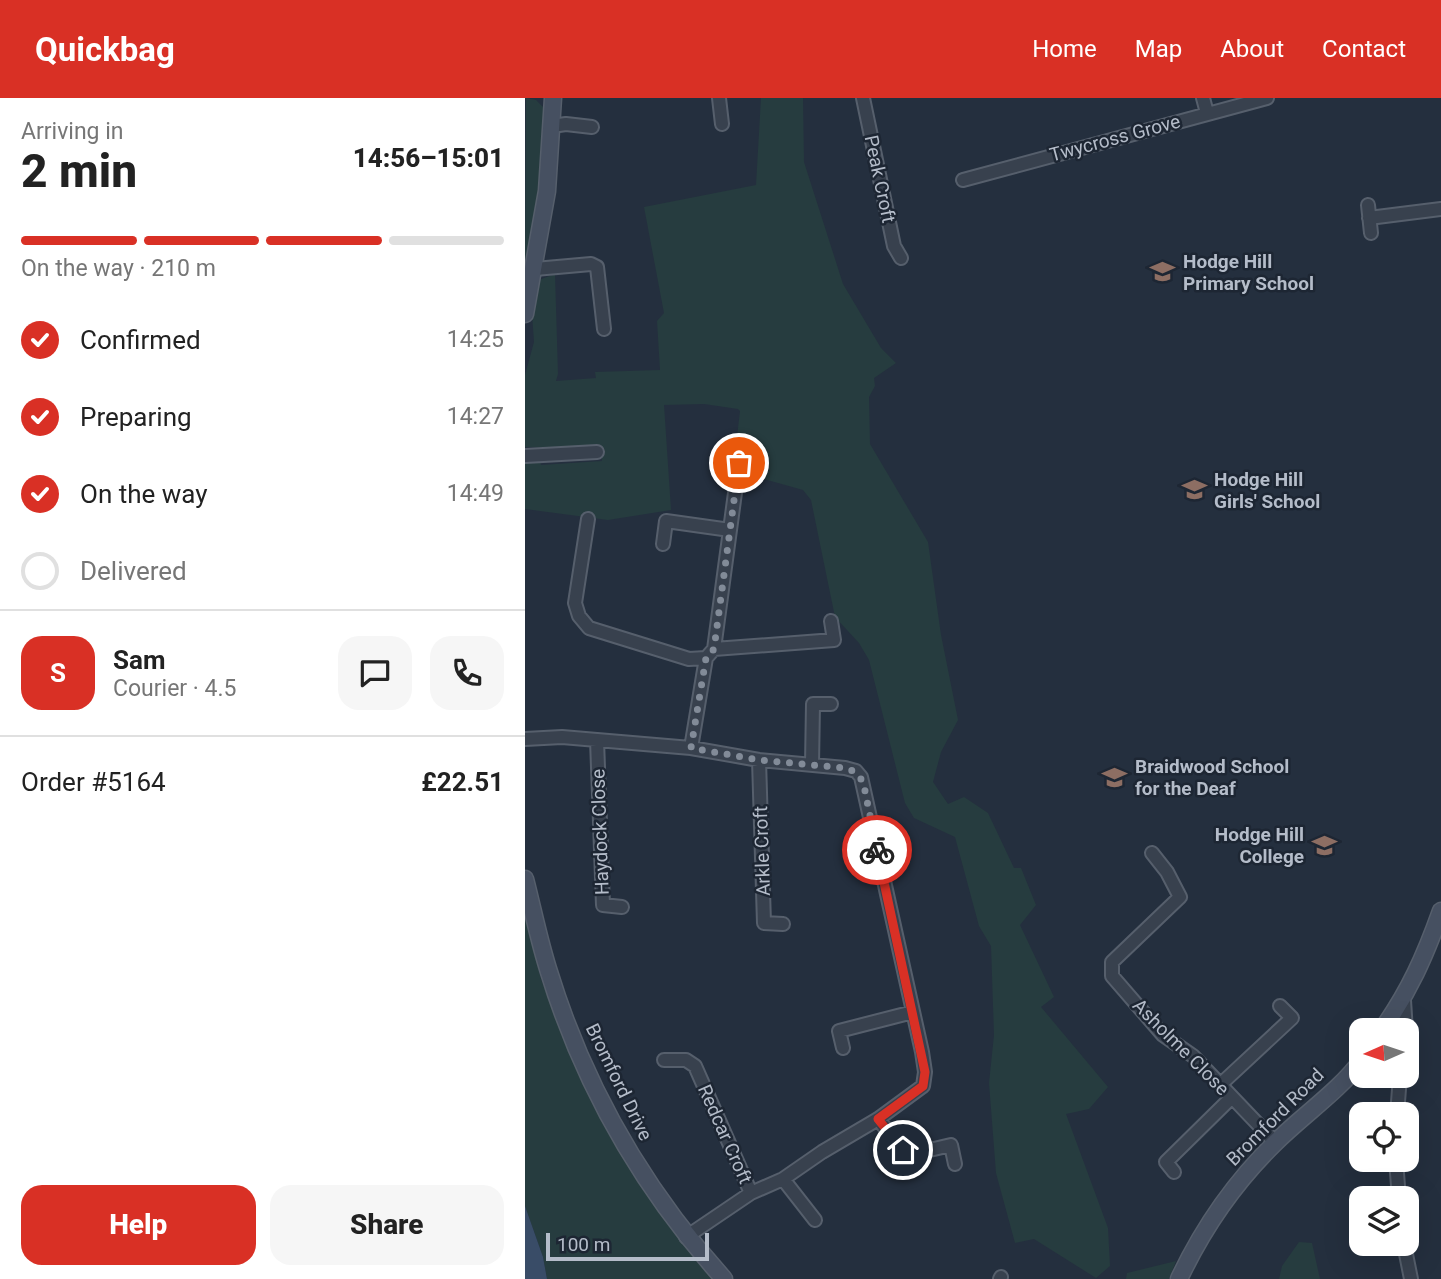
<!DOCTYPE html>
<meta charset="utf-8">
<style>
body{margin:0;font-family:Roboto,sans-serif;background:#f6f6f6;color:#222;height:100vh;display:flex;flex-direction:column;font-size:26px;white-space:nowrap}
*{box-sizing:border-box;margin:0}
p{font-size:23px;color:#767676}
.icon{flex:none;width:38px;height:38px;fill:none;stroke:currentColor;stroke-width:2;stroke-linecap:round;stroke-linejoin:round}
.map{position:relative;flex:1;overflow:hidden}
.panel{display:flex;flex-direction:column;background:#fff;width:525px}
.panel>*{flex:none}
.needle{width:46px;rotate:267deg}
.tools{position:absolute;left:824px;top:920px;display:grid;gap:14px}
.tools a{display:grid;place-items:center;width:70px;height:70px;border-radius:14px;background:#fff;box-shadow:0 7px 28px #0002;font-size:35px}
.scale{position:absolute;left:21px;bottom:18px;width:163px;box-sizing:border-box;padding-left:7px;border:4px solid #b4bcc9;border-top:0;font-size:19px;line-height:24px;white-space:nowrap;color:#b4bcc9;-webkit-text-stroke:5px #1d2633;paint-order:stroke}
.pin{position:absolute;display:grid;place-items:center;width:60px;height:60px;color:#fff;margin:-30px;border:4px solid #fff;border-radius:50%;box-shadow:0 2px 7px #0007}
.courier{position:absolute;display:grid;place-items:center;width:70px;height:70px;margin:-35px;border:5px solid #d93025;border-radius:50%;background:#fff;color:#222;box-shadow:0 2px 9px #0007}
.headline em{font-style:normal;font-weight:800}
.headline div{display:flex;flex-direction:column-reverse}
.headline{display:flex;align-items:center;justify-content:space-between;height:119px;padding:0 21px}
h1{font-size:46px;font-weight:800;line-height:52px}
.bar{display:grid;grid-template-columns:repeat(4,1fr);gap:10px 7px;align-content:center;height:84px;padding:0 21px}
.bar i{height:9px;border-radius:5px;background:#e0e0e0}
.bar .active{background:#d93025}
.bar p{grid-column:span 4}
.line{display:flex;align-items:center;gap:18px;padding:0 21px;border-top:2px solid #e0e0e0}
.line div{flex:1}
.round{display:grid;place-items:center;flex:none;width:74px;height:74px;border-radius:21px;background:#f6f6f6}
ol{padding:0 21px;list-style:none}
li{display:flex;align-items:center;gap:21px;height:77px}
li p{margin-inline-start:auto}
li .icon{padding:7px;border-radius:50%;background:#d93025;color:#fff;stroke-width:4}
li:last-child{color:#767676}
li i{width:38px;height:38px;border:4px solid #e0e0e0;border-radius:50%}
.primary-button{display:flex;gap:14px;margin-top:auto;padding:14px 21px}
.primary-button a{flex:1;height:80px;border-radius:21px;background:#d93025;color:#fff;font-size:28px;font-weight:800;line-height:80px;text-align:center}
.primary-button a+a{background:#f6f6f6;color:#222}
header{display:flex;align-items:center;gap:42px;box-sizing:border-box;height:98px;padding:0 35px;background:#d93025;color:#fff}
header strong{font-size:33px}
nav{display:flex;gap:38px;margin-inline-start:auto;font-size:24px}
main{display:flex;flex:1;min-height:0}
.map>svg:first-child{display:block}
</style>
<header>
<strong>Quickbag</strong>
<nav><a>Home</a><a>Map</a><a>About</a><a>Contact</a></nav>
</header>
<main>
<section class="panel">
<div class="headline"><div><h1>2 min</h1><p>Arriving in</p></div><em>14:56–15:01</em></div>
<div class="bar"><i class="active"></i><i class="active"></i><i class="active"></i><i></i><p>On the way · 210 m</p></div>
<ol>
<li><svg class="icon" aria-label="check" viewBox="0 0 24 24"><path d="M5 12l5 5 9-10"/></svg>Confirmed<p>14:25</p></li>
<li><svg class="icon" aria-label="check" viewBox="0 0 24 24"><path d="M5 12l5 5 9-10"/></svg>Preparing<p>14:27</p></li>
<li><svg class="icon" aria-label="check" viewBox="0 0 24 24"><path d="M5 12l5 5 9-10"/></svg>On the way<p>14:49</p></li>
<li><i></i>Delivered</li>
</ol>
<div class="line" style="height:126px"><b class="round" style="background:#d93025;color:#fff">S</b><div><b>Sam</b><p>Courier · 4.5</p></div><a class="round"><svg class="icon" aria-label="chat" viewBox="0 0 24 24"><path d="M4 5h16v11H9l-5 4z"/></svg></a><a class="round"><svg class="icon" aria-label="phone" viewBox="0 0 24 24"><path d="M5 4h4l2 5-3 2q2 4 5 5l2-3 5 2v4C11 20 4 13 5 4z"/></svg></a></div>
<div class="line" style="height:91px"><div>Order #5164</div><b>£22.51</b></div>
<div class="primary-button"><a>Help</a><a>Share</a></div>
</section>
<div class="map">
<svg width="916" height="1181" viewBox="0 0 916 1181">
<rect width="100%" height="100%" fill="#242f3e"/>
<path fill="#263c3f" d="M1 0 11 2 18 9C22 62 9 117 0 169Z
M236 0H278L279 64 318 186 356 250 371 265 349 280 350 288 344 299 345 346 403 444 416 537 433 622 416 654 408 684 423 706 439 699 463 715 489 770H496L511 807 495 827 529 899 516 909 583 989 564 1011 541 1016 583 1130 585 1168 571 1180 509 1141 490 1145 471 1075 464 985 469 937 466 848 454 828 430 739 389 720 380 705 344 562 334 545 310 519 286 402 278 392 235 380 238 351 211 347 215 313 213 311 179 306 139 307 146 412 83 422 0 411V362H15L16 367 77 363 75 351 0 349V277L9 244 7 216 11 183 30 176 33 276 31 283 71 280 70 274 135 272 132 223 139 215 119 109 231 87Z
M0 819 16 881 42 947 101 1065 187 1181H22L18 1159 0 1108Z
M774 1144 787 1145 795 1181H754L757 1168Z
M651 1163 644 1181H601L602 1175Z"/>
<path fill="#394c67" d="M0 1108 18 1159 22 1181H0Z"/>
<g fill="none" stroke-linecap="round" stroke-linejoin="round">
<defs>
<path id="street" d="M194 0 197 26
M338 0 369 148 376 160
M678 0 682 15
M27 28 41 26 67 29
M438 82 742 0
M843 107 846 135
M844 120 916 111
M10 171 66 166 72 169 79 231
M0 358 72 354
M63 421 50 505 54 518 64 530 164 561 181 560
M138 446 141 423 205 432
M189 551 309 542 306 523
M0 641 37 639 72 642 166 650 234 662 320 670 331 673 336 679 397 954 400 974 398 988 353 1021 297 1054 258 1081 226 1095 161 1139
M72 642 78 807 97 809
M166 650 181 560 189 551 214 365 230 368
M234 662 239 825 258 826
M287 667 288 606H306
M627 755 642 774 655 799 587 864V878L638 937 668 958 750 1044
M879 902 881 933
M318 950 314 933 388 914
M139 962H161L170 968 226 1095
M696 986 767 920 755 908
M872 1017 875 978
M353 1021 378 1052 396 1054 426 1047 430 1066
M871 1062 874 1101
M649 1074 641 1064 706 1000
M258 1081 290 1122
M879 1146 886 1181
M475 1181 476 1179"/>
<path id="secondary" d="M0 216 22 93 28 0
M0 781C8 812 14 843 24 874 59 988 119 1092 199 1181
M856 933C884 894 900 858 916 813
M654 1181C678 1130 710 1084 750 1045 776 1019 816 991 836 963"/>
</defs>
<use href="#street" stroke="#565f6c" stroke-width="16"/>
<use href="#secondary" stroke="#565f6c" stroke-width="19"/>
<use href="#street" stroke="#38414e" stroke-width="12"/>
<use href="#secondary" stroke="#465061" stroke-width="16"/>
</g>
<g fill="none" stroke-linecap="round" stroke-linejoin="round">
<path stroke="#828b98" stroke-width="7" stroke-dasharray="0 12.6" d="M214 365 189 551 181 560 166 650 234 662 320 670C332 674 335 677 339 688L352 752"/>
<path stroke="#d93025" stroke-width="9" d="M352 752 400 974 398 988 353 1021 378 1052"/>
</g>
<defs>
<symbol id="school-bare" viewBox="-9 -9 18 18"><path d="M0-5L7-2L0 1L-7-2ZM-4 1L0 2.5L4 1V4Q0 6-4 4Z" fill="#8d6e63" stroke="#1d2633" stroke-width="2.5" paint-order="stroke"/></symbol>
</defs>
<g fill-rule="evenodd">
<use href="#school-bare" x="620" y="156" width="35" height="35"/>
<use href="#school-bare" x="652" y="374" width="35" height="35"/>
<use href="#school-bare" x="572" y="662" width="35" height="35"/>
<use href="#school-bare" x="782" y="730" width="35" height="35"/>
</g>
<g text-anchor="middle" dominant-baseline="central" stroke-width="5" stroke-linejoin="round" paint-order="stroke">
<g font-size="19" fill="#b4bcc9" stroke="#1d2633">
<text transform="translate(590 40) rotate(-15)">Twycross Grove</text>
<text transform="translate(355 81) rotate(78)">Peak Croft</text>
<text transform="translate(75 734) rotate(-92)">Haydock Close</text>
<text transform="translate(237 753) rotate(-92)">Arkle Croft</text>
<text transform="translate(656 949) rotate(45)">Asholme Close</text>
<text transform="translate(94 984) rotate(64)">Bromford Drive</text>
<text transform="translate(750 1019) rotate(-45)">Bromford Road</text>
<text transform="translate(200 1036) rotate(66)">Redcar Croft</text>
</g>
<g font-size="19" font-weight="bold" fill="#b4bcc9" stroke="#1d2633" text-anchor="start">
<text x="658" y="163">Hodge Hill<tspan x="658" dy="22">Primary School</tspan></text>
<text x="689" y="381">Hodge Hill<tspan x="689" dy="22">Girls' School</tspan></text>
<text x="610" y="668">Braidwood School<tspan x="610" dy="22">for the Deaf</tspan></text>
<text x="779" y="736" text-anchor="end">Hodge Hill<tspan x="779" dy="22">College</tspan></text>
</g>
</g>
</svg>
<div class="tools">
<a><svg class="needle" viewBox="-14 -14 28 28"><path d="M0-13l5 13h-10z" fill="#e53935"/><path d="M0 13l5-13h-10z" fill="#767676"/></svg></a>
<a><svg class="icon" aria-label="locate" viewBox="0 0 24 24"><circle cx="12" cy="12" r="6"/><path d="M12 2v4M12 18v4M2 12h4M18 12h4"/></svg></a>
<a><svg class="icon" aria-label="layers" viewBox="0 0 24 24"><path d="M12 4l9 5-9 5-9-5zM3 14l9 5 9-5"/></svg></a>
</div>
<div class="scale">100 m</div>
<div class="pin" style="left:214px;top:365px;background:#ea580c"><svg class="icon" aria-label="bag" viewBox="0 0 24 24"><path d="M5 8h14l-1 12H6zM9 8a3 3 0 0 1 6 0"/></svg></div>
<div class="pin" style="left:378px;top:1052px;background:#1f2937"><svg class="icon" aria-label="home" viewBox="0 0 24 24"><path d="M3 11l9-7 9 7M6 9v11h12V9"/></svg></div>
<div class="courier" style="left:352px;top:752px"><svg class="icon" aria-label="bike" viewBox="0 0 24 24"><circle cx="6" cy="16" r="4"/><circle cx="18" cy="16" r="4"/><path d="M6 16l4-8h5l3 8M10 8l3 8H6M13 5h3"/></svg></div>
</div>
</main>
